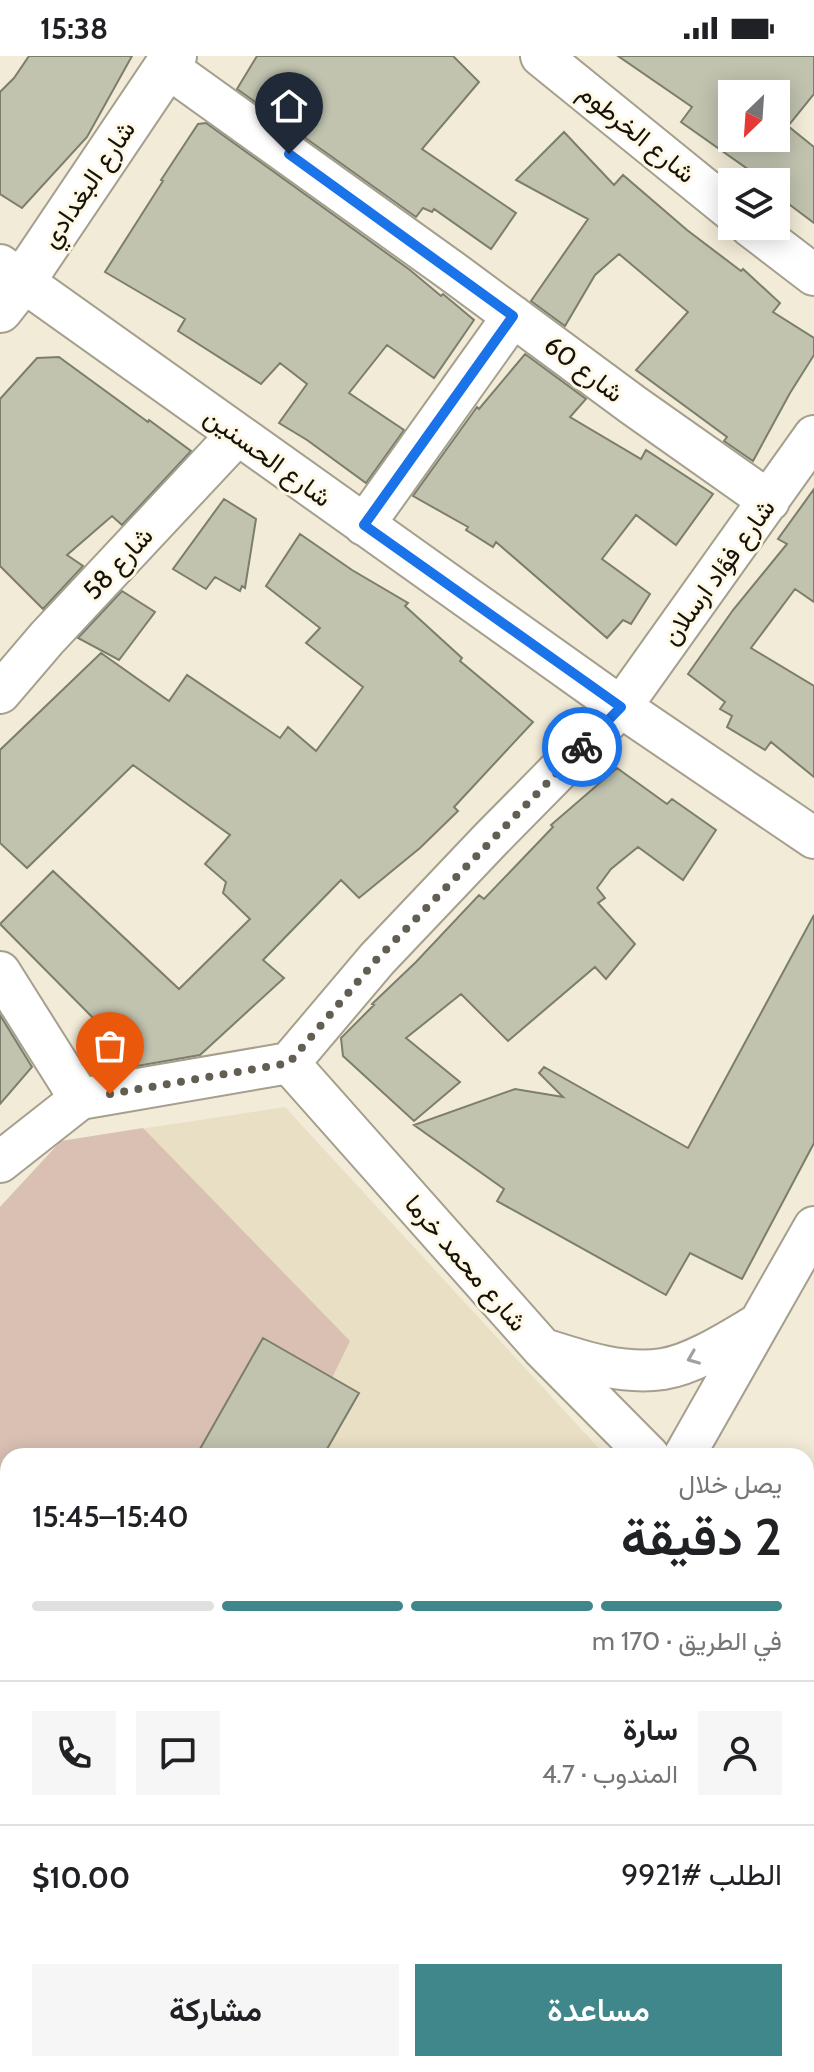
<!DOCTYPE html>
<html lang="ar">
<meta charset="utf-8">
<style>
body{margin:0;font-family:Cabin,Vazirmatn,sans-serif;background:#f6f6f6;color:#202124;direction:rtl;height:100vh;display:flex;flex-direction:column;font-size:30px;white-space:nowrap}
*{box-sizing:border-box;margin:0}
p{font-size:26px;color:#757577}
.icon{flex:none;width:44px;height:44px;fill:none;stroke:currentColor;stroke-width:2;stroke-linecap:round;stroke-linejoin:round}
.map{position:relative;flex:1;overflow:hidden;direction:ltr}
.panel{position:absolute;left:0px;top:1392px;width:814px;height:624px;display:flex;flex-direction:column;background:#fff;border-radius:24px 24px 0 0;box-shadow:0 4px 20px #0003;direction:rtl}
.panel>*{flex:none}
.needle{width:52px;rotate:205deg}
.controls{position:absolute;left:718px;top:24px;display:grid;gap:16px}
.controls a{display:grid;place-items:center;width:72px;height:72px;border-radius:0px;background:#fff;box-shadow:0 4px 20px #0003;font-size:40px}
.pin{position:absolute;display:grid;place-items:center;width:68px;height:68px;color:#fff;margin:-82px -34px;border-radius:50% 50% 50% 0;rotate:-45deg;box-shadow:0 0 8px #0007}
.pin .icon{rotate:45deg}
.courier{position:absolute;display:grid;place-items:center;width:80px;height:80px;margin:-40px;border:6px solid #1a73e8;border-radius:50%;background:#fff;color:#222;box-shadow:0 2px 10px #0007}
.overview em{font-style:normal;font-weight:600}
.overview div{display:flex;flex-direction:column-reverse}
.overview{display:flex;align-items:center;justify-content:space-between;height:136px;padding:0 32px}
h1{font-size:52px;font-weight:600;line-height:60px}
.bar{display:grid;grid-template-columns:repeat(4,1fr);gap:12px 8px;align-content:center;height:96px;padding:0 32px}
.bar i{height:10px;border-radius:6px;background:#e0e0e0}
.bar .current{background:#3f878a}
.bar p{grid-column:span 4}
.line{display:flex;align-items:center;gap:20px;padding:0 32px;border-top:2px solid #e0e0e0}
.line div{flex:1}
.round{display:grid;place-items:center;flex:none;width:84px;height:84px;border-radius:0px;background:#f6f6f6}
.primary-button{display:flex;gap:16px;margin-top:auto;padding:16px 32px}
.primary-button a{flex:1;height:92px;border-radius:0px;background:#3f878a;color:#fff;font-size:32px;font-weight:600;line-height:92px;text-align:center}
.primary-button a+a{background:#f6f6f6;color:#202124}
.status{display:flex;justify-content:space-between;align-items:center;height:56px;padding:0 40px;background:#fff;direction:ltr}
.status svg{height:22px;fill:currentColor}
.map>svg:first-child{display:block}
</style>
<div class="status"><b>15:38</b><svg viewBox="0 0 49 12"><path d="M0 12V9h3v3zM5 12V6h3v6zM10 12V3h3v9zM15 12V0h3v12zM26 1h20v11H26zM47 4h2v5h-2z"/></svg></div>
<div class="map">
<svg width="814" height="2016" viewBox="0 0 814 2016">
<rect width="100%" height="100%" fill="#f2ebd7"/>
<path fill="#e8dfc4" d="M285 1051 606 1400H8V2008H294L290 2016H0V1151L61 1085Z"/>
<path fill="#d9c0b3" d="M143 1072 350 1285 332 1322 263 1283 196 1400H8V1745L0 1743V1151L61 1085Z"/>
<path fill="#c1c3af" stroke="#7c7e6c" stroke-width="2" fill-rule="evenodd" d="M29 0H132L87 81 22 152 0 138V36L14 22Z
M257 0H453L479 26 422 93 516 157 491 193 434 153 432 156 423 152 416 161 237 33Z
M618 0H814V38L788 70 814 91V167L778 140 781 137 776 133V126H766L681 66 692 51ZM732 38H776V82H732Z
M206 67 410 214 441 240 443 238 474 264 434 322 387 289 349 337 404 374 366 427 307 384 279 367 307 328 280 307 261 328 178 275 185 263 105 216 163 125 161 124 198 68Z
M564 76 614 129 623 119 687 174 741 215 743 213 780 247 773 256 814 282V299L790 337 753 405 724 385 727 381 636 314 688 256 619 198 595 219 565 270 531 245 588 163 516 124Z
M525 298 586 343 570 361 641 403 646 394 713 438 676 489 636 459 602 503 650 538 631 568 623 564 607 582 496 486 493 491 466 474 468 471 413 440 477 351 479 353Z
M59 301 148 366 149 364 191 395 122 469 112 460 67 499 83 510 43 553 0 510V343L37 302Z
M814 433V546L795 533 751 592 814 630V721L771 686 765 694 727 671 732 660 720 653 725 646 688 618 733 554 787 488 778 483Z
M224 443 256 463 245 532 242 530 240 535 215 521 206 533 173 513Z
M300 478 352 514 408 547 405 550 462 602 460 605 533 666 454 751 458 755 420 792 359 842 341 824 263 904 284 922 200 999 97 1017 80 1000 105 974 0 868 53 815 179 933 250 863 223 837 226 826 205 808 230 779 133 709 27 812 0 787V694L101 597 169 645 187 619 280 682 288 671 316 695 363 631 306 587 320 572 266 530Z
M122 535 155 556 119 604 78 582Z
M617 712 667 748 672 743 716 774 683 824 638 791 611 813 597 832 605 842 598 847 635 888 606 923 595 911 508 985 461 938 406 982 460 1026 414 1065 343 1000 341 982 374 949 372 948 416 906 479 839 484 843 553 771 551 769Z
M814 859V1087L742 1223 690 1197 666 1239 497 1145 504 1133 414 1069 515 1033 563 1041 539 1017 544 1011 688 1092Z
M0 959 32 1011 0 1048Z
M263 1282 359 1337 323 1400H196Z"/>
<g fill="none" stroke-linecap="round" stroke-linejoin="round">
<defs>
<path id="street" d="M541 0 732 155
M167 11 453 216 633 349 769 445
M750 170 814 219
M0 209 621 651 814 782
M364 469 513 260
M0 637 47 582 237 379
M0 916 80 1043
M289 1007 542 1292 649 1400
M0 1106 80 1043 289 1007 377 903 490 784 621 651 814 380
M547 1294C584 1306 624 1319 663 1313 694 1308 731 1284 758 1268
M684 1400 814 1171
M806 1570 814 1579
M520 2008 534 2016
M336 2016 342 2008"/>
<path id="secondary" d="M0 254 22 226 174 0"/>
</defs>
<use href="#street" stroke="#a59f8d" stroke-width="44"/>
<use href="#secondary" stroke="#a59f8d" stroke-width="48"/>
<use href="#street" stroke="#fff" stroke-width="40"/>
<use href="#secondary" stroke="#fff" stroke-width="44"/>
</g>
<defs><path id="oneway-chevron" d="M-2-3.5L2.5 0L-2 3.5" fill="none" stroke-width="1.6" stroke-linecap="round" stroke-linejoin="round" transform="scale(2)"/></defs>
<use stroke="#a1a09d" href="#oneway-chevron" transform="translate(693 1302) rotate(158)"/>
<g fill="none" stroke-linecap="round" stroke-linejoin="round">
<path stroke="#625e52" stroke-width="8" stroke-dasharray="0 14.4" d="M110 1038 289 1007 377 903 582 691"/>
<path stroke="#1a73e8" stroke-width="10" d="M289 98 513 260 364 469 621 651 582 691"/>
</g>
<g text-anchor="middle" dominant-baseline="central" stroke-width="6" stroke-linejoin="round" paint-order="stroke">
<g font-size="26" fill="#14120b" stroke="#fff8e5">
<text transform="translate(637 77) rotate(39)">شارع الخرطوم</text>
<text transform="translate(88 128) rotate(-56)">شارع البغدادي</text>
<text transform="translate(584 313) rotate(37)">شارع 60</text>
<text transform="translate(268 401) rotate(36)">شارع الحسنين</text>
<text transform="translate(118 507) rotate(-47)">شارع 58</text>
<text transform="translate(718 516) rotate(-54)">شارع فؤاد ارسلان</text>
<text transform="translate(466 1207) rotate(49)">شارع محمد خرما</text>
</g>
</g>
</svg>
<div class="controls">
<a><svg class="needle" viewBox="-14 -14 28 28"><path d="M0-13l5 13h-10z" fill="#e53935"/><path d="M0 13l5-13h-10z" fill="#757577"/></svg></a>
<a><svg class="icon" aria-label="layers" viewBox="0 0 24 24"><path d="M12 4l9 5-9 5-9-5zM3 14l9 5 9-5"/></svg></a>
</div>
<div class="pin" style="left:110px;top:1038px;background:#ea580c"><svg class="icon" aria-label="bag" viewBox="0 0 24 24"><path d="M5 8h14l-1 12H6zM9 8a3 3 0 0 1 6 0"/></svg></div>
<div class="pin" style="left:289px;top:98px;background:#1f2937"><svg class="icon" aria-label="home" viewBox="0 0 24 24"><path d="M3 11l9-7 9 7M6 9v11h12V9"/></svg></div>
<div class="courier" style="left:582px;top:691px"><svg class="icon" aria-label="bike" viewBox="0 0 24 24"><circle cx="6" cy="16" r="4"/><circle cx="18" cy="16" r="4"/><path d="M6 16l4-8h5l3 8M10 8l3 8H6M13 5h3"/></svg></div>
<section class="panel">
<div class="overview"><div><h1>2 دقيقة</h1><p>يصل خلال</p></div><em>15:40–15:45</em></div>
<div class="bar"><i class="current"></i><i class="current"></i><i class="current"></i><i></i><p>في الطريق · 170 m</p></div>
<div class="line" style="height:144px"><a class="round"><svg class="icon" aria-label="person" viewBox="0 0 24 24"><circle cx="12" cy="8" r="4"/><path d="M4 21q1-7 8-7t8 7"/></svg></a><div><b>سارة</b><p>المندوب · 4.7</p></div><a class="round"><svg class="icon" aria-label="chat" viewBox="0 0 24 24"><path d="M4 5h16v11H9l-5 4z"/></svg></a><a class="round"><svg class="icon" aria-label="phone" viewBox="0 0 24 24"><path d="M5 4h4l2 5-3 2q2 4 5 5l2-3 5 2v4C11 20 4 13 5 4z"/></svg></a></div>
<div class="line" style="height:104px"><div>الطلب #9921</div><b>$10.00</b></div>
<div class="primary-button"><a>مساعدة</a><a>مشاركة</a></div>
</section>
</div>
